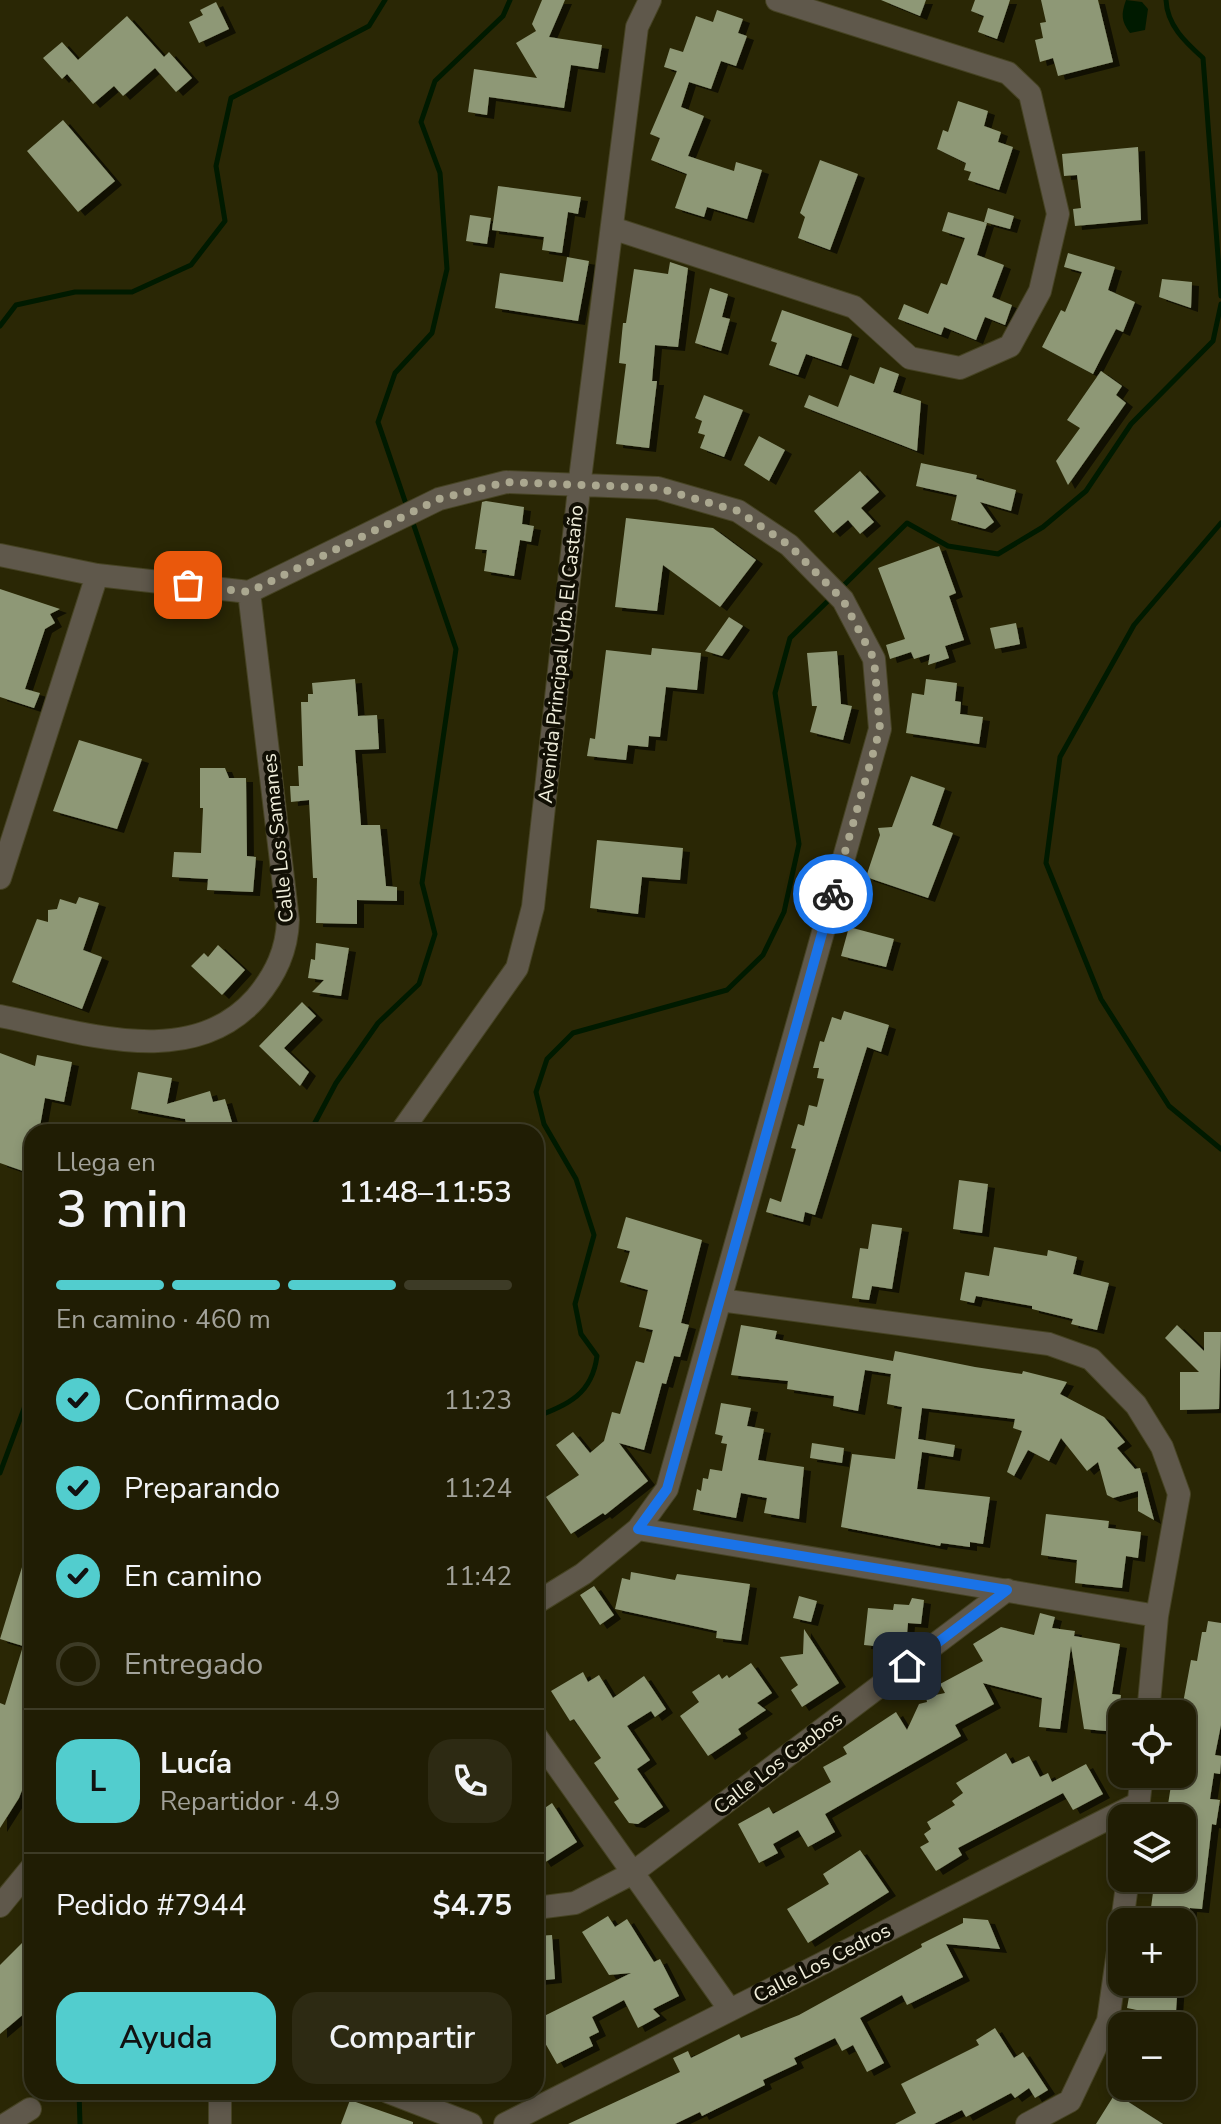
<!DOCTYPE html>
<html lang="es">
<meta charset="utf-8">
<style>
body{margin:0;font-family:"Nunito Sans",sans-serif;background:#2d2a13;color:#f1f3f6;height:100vh;display:flex;flex-direction:column;font-size:30px;white-space:nowrap}
*{box-sizing:border-box;margin:0}
p{font-size:26px;color:#a2a29a}
.icon{flex:none;width:44px;height:44px;fill:none;stroke:currentColor;stroke-width:2;stroke-linecap:round;stroke-linejoin:round}
.map{position:relative;flex:1;overflow:hidden}
.details{position:absolute;left:24px;top:1124px;width:520px;height:976px;display:flex;flex-direction:column;background:#201d04;border-radius:24px;box-shadow:0 4px 12px #0003,0 0 0 2px #3d3b26}
.details>*{flex:none}
.buttons{position:absolute;left:1108px;top:1700px;display:grid;gap:16px}
.buttons a{display:grid;place-items:center;width:88px;height:88px;border-radius:16px;background:#201d04;box-shadow:0 4px 12px #0003,0 0 0 2px #3d3b26;font-size:40px}
.pin{position:absolute;display:grid;place-items:center;width:68px;height:68px;color:#fff;margin:-34px;border-radius:16px;box-shadow:0 4px 12px #0006}
.courier{position:absolute;display:grid;place-items:center;width:80px;height:80px;margin:-40px;border:6px solid #1a73e8;border-radius:50%;background:#fff;color:#222;box-shadow:0 2px 10px #0007}
.overview em{font-style:normal;font-weight:600}
.overview div{display:flex;flex-direction:column-reverse}
.overview{display:flex;align-items:center;justify-content:space-between;height:136px;padding:0 32px}
h1{font-size:52px;font-weight:600;line-height:60px}
.bar{display:grid;grid-template-columns:repeat(4,1fr);gap:12px 8px;align-content:center;height:96px;padding:0 32px}
.bar i{height:10px;border-radius:6px;background:#3d3b26}
.bar .current{background:#52cdce}
.bar p{grid-column:span 4}
.line{display:flex;align-items:center;gap:20px;padding:0 32px;border-top:2px solid #3d3b26}
.line div{flex:1}
.round{display:grid;place-items:center;flex:none;width:84px;height:84px;border-radius:24px;background:#2d2a13}
ol{padding:0 32px;list-style:none}
li{display:flex;align-items:center;gap:24px;height:88px}
li p{margin-inline-start:auto}
li .icon{padding:8px;border-radius:50%;background:#52cdce;color:#111;stroke-width:4}
li:last-child{color:#a2a29a}
li i{width:44px;height:44px;border:4px solid #3d3b26;border-radius:50%}
.primary-button{display:flex;gap:16px;margin-top:auto;padding:16px 32px}
.primary-button a{flex:1;height:92px;border-radius:24px;background:#52cdce;color:#111;font-size:32px;font-weight:600;line-height:92px;text-align:center}
.primary-button a+a{background:#2d2a13;color:#f1f3f6}
.map>svg:first-child{display:block}
</style>
<div class="map">
<svg width="1221" height="2124" viewBox="0 0 1221 2124">
<defs>
<filter id="shadow"><feDropShadow dx="7" dy="4" stdDeviation="0" flood-color="#0009"/></filter>
</defs>
<rect width="100%" height="100%" fill="#2a2705"/>
<path fill="#001a00" d="M1126 0 1142 2 1148 9 1145 30 1130 33C1121 21 1121 14 1126 0Z"/>
<g fill="none" stroke-linecap="round" stroke-linejoin="round">
<path stroke="#001a00" stroke-width="5" d="M1166 0C1167 25 1185 42 1203 58L1221 296
M0 326 16 305 75 292H132L191 265 225 221 216 166 231 98 369 26 385 0
M407 507 378 422 395 373 432 333 447 269 440 173 421 122 435 81 503 16 510 0
M1221 523 1134 625 1060 757 1046 863 1101 999 1169 1106 1221 1149
M840 589 907 523 948 546 998 554 1043 527 1086 491 1131 424 1213 341 1221 304
M310 1132 336 1083 378 1023 419 984 435 934 422 883 456 649 412 520
M536 1417C569 1404 592 1394 597 1356L581 1334 575 1304 594 1235 576 1179 544 1124 536 1092 547 1059 573 1033 727 990 763 955 784 912 799 844 775 693 790 638 833 596
M0 1473 32 1387
M79 2092 80 2124"/>
</g>
<path fill="#8e9876" filter="url(#shadow)" d="M542 0H565L549 37 602 45 598 69 571 65 564 108 489 97 487 115 468 112 474 69 537 78 516 43 536 31 532 24Z
M881 0H926L920 16Z
M975 0H1010L997 39 978 32 984 16 971 11Z
M1041 0H1098L1113 62 1058 76 1053 58 1040 62 1035 40 1043 38 1040 23 1046 22Z
M216 2 229 29 199 43 189 22 203 15 200 10Z
M717 10 743 19 738 33 747 36 736 66 721 61 711 89 689 82 681 107 704 116 688 156 734 171 736 162 762 170 747 219 707 207 704 217 675 208 687 174 651 160 660 138 650 134 677 71 664 67 670 48 683 52 696 16 713 22Z
M127 16 164 57 169 52 192 78 176 92 155 68 123 96 114 86 93 104 67 74 62 79 43 58 62 42 78 60Z
M958 101 988 111 984 126 1001 132 998 142 1013 147 999 190 968 180 971 172 964 170 966 163 937 149 943 130 948 132Z
M63 120 115 181 78 212 27 151Z
M1138 147 1141 220 1075 226 1073 209 1081 208 1077 175 1064 176 1062 154Z
M820 160 858 174 830 250 798 238 805 217 800 213Z
M498 186 581 197 578 214 568 212 562 253 542 250 544 237 492 230Z
M988 208 1014 216 1010 229 984 222Z
M948 212 987 223 977 255 1004 265 992 297 1012 305 1005 325 985 317 976 340 944 327 941 335 898 319 904 304 928 314 941 283 947 285 965 238 942 231Z
M470 215 491 218 487 244 466 241Z
M1068 253 1115 267 1108 290 1135 302 1123 332 1116 329 1093 374 1042 347 1061 310 1065 312 1082 272 1064 267Z
M567 257 589 261 578 321 495 308 500 273 563 282Z
M670 262 688 268 678 347 655 345 652 381H657L649 448 616 444 626 364 619 363 623 323H626L634 269 668 274Z
M1162 279 1192 282 1191 308 1159 297Z
M710 288 728 294 722 317 730 319 721 351 695 343Z
M782 310 852 334 841 366 806 354 798 375 769 365 777 343 771 341Z
M880 367 899 374 893 392 921 401 917 451 804 407 809 395 838 407 850 375 874 384Z
M1101 371 1122 386 1116 395 1126 403 1068 485 1056 461 1080 428 1067 420Z
M704 395 743 410 724 457 700 448 705 435 698 433 702 421 695 418Z
M759 436 785 450 769 481 744 465Z
M921 463 977 475 976 479 1016 490 1011 511 980 502 994 522 985 529 951 520 957 495 916 486Z
M860 471 879 492 861 508 874 522 860 534 848 520 833 533 814 511Z
M486 501 524 507 522 524 534 526 531 542 520 540 514 576 484 571 487 550 475 549 482 502Z
M626 518 713 528 756 560 720 607 663 565 657 611 615 607Z
M939 546 956 593 949 596 964 640 945 646 949 658 928 665 930 654 914 659 911 652 890 659 886 645 905 639 878 568Z
M0 589 60 609 50 614 55 623 45 629 25 689 40 693 34 708 0 697Z
M729 617 743 626 722 656 705 651Z
M1016 623 1020 644 995 649 990 628Z
M652 648 701 653 697 690 666 687 660 737 649 736 648 747 628 745 626 760 587 756 590 738 595 739 606 650 651 655Z
M837 651 841 704 852 706 843 740 810 732 817 706H812L807 653Z
M355 679 358 716 377 715 379 749 355 750 361 825H380L386 886 397 887V901L357 900V924L316 923 317 878H313L309 800 291 802 290 786H299L298 766H303L301 702H308V694H313L312 683Z
M926 679 957 683 955 701 961 702 960 714 983 717 979 744 906 733 912 693 924 695Z
M79 740 142 759 117 829 53 811Z
M200 768H225L229 778H246L247 856 256 857 253 892 207 890 208 879 172 877 174 852 201 853 203 808H200Z
M911 776 945 788 932 825 953 833 928 898 866 877 880 835 878 828 892 827Z
M597 840 683 848 680 880 642 877 638 914 590 908Z
M79 897 99 903 83 950 102 957 82 1009 12 982 37 919 48 922V910L57 909 60 899 76 904Z
M849 927 894 939 886 967 841 956Z
M316 943 349 948 341 996 312 992 324 980 308 978 311 959 315 960Z
M218 945 245 970 222 995 191 966 204 953 208 957Z
M302 1002 316 1016 284 1048 309 1072 300 1086 259 1046Z
M844 1011 889 1025 881 1052 867 1047 815 1215 805 1212 803 1222 766 1212 770 1198 781 1202 796 1149 791 1148 798 1124 804 1126 809 1105 817 1107 824 1079 817 1078 819 1068H813L820 1041 824 1042 832 1017 841 1020Z
M0 1053 35 1066 37 1055 72 1062 64 1102 45 1098 39 1132H32L23 1171 0 1163Z
M138 1072 172 1078 167 1104 210 1091 213 1102 225 1099 234 1129 188 1132 185 1119 131 1109Z
M959 1180 988 1184 982 1233 953 1229Z
M626 1217 702 1240 681 1323 689 1325 680 1357 674 1356 666 1384 662 1383 644 1450 619 1443 648 1481 605 1515 603 1513 571 1534 546 1497 579 1475 556 1445 573 1432 590 1453 604 1441 612 1412 620 1414 636 1361 644 1363 653 1330 639 1327 648 1290 620 1282 630 1251 617 1248Z
M872 1224 902 1228 892 1289 872 1286 869 1300 852 1298 860 1248 868 1249Z
M994 1247 1047 1256 1048 1250 1077 1257 1073 1274 1109 1283 1097 1330 1071 1324 1073 1319 1032 1309V1306L976 1296 974 1303 960 1300 965 1272 989 1276Z
M741 1325 777 1331 775 1339 893 1361 895 1351 975 1367 1022 1374 1023 1371 1067 1382 1060 1394 1104 1417 1125 1442 1117 1448 1135 1469 1140 1468 1154 1520 1138 1511V1491L1113 1498 1107 1495 1098 1462 1087 1471 1061 1438 1049 1461 1028 1450 1014 1476 1007 1472 1022 1431 1013 1428 1015 1419 922 1408 918 1439 955 1445 953 1457 922 1452 917 1489 990 1497 983 1544 970 1542V1547L941 1543 940 1546 841 1527 852 1454 895 1459 902 1407 887 1404 891 1374 865 1370 858 1411 833 1406 834 1396 787 1389 788 1381 731 1375Z
M1177 1325 1204 1351V1332H1221L1219 1409 1180 1410V1372H1199L1165 1338Z
M721 1403 751 1408 747 1426 764 1429 758 1460 804 1467 799 1519 764 1513 767 1498 741 1493 736 1518 693 1510 697 1489 701 1491 703 1478 708 1479 710 1469 722 1471 727 1444 721 1443 723 1436 715 1434Z
M812 1443 844 1448 842 1463 810 1458Z
M1046 1514 1109 1521 1108 1528 1141 1532 1138 1558 1126 1556 1122 1588 1075 1583 1077 1560 1041 1555Z
M30 1541 32 1765 19 1798 0 1828V1703L5 1705 23 1646 0 1639Z
M631 1572 675 1580 677 1574 750 1584 741 1641 716 1638 717 1631 615 1609 622 1578 630 1580Z
M594 1586 614 1615 600 1625 580 1595Z
M799 1596 817 1601 811 1622 793 1618Z
M912 1598 924 1600 921 1624 908 1623 907 1634 896 1633 894 1648 864 1645 868 1608 893 1610 894 1604 909 1605Z
M1040 1613 1055 1617 1052 1628 1075 1631 1074 1636 1120 1644 1112 1694 1121 1695 1117 1732 1084 1729 1071 1646 1060 1729 1039 1727 1042 1698 983 1683 994 1704 955 1725 961 1736 825 1814 835 1832 808 1847 798 1830 773 1844 778 1853 759 1863 738 1824 769 1807 773 1814 831 1782 823 1767 847 1754 843 1747 896 1712 907 1730 919 1704 927 1702 926 1697 945 1693 940 1684 983 1661 973 1644 1001 1627 1034 1635Z
M1208 1621 1221 1623V1725L1215 1755 1221 1756V1763L1220 1774 1214 1773 1210 1799 1220 1800 1216 1825 1212 1824 1202 1909 1190 1908 1189 1922H1149L1155 1878H1182V1818L1166 1817 1172 1779 1182 1780 1186 1714H1181L1191 1660 1197 1661 1202 1632H1206Z
M804 1629 839 1683 802 1707 791 1690 798 1685 780 1657 803 1654Z
M751 1663 772 1693 757 1703 766 1710 738 1729 741 1734 708 1756 680 1716 699 1702 692 1692 719 1674 722 1679 727 1675 729 1678Z
M583 1672 588 1682 599 1675 613 1698 644 1676 666 1709 655 1717 651 1711 627 1726 650 1760 637 1769 663 1807 638 1824 629 1823 614 1802 619 1799 594 1763 601 1758 574 1719 570 1721 551 1691Z
M1006 1753 1012 1764 1029 1756 1040 1777 1048 1773 1052 1782 1086 1764 1103 1794 1073 1810 1063 1793 958 1848 962 1855 936 1871 920 1847 929 1842 924 1834 931 1829 927 1822 955 1805 952 1801 963 1793 956 1783Z
M552 1803 577 1842 544 1863 536 1851V1814Z
M860 1850 889 1892 808 1943 787 1909 829 1884 823 1874Z
M608 1916 615 1927 627 1919 654 1962 660 1959 679 1996 653 2009 660 2016 638 2028 624 2000 592 2017 599 2032 589 2037 593 2046 557 2064 536 2027V2020L631 1973 609 1975 582 1932Z
M963 1918 988 1920 1000 1949 946 1944 963 1977 907 2005 902 1995 860 2018 884 2063 867 2072 853 2045 842 2051 835 2038 794 2058 797 2064 763 2080 765 2085 702 2116 700 2112 675 2124H568L680 2072 673 2058 688 2051 691 2058 739 2034 741 2038 799 2015 922 1947 921 1944 963 1923Z
M32 1933V1978L24 1987 32 1997V2007L0 2034V1965Z
M552 1935 555 1979 536 1981V1936Z
M1140 1982H1178L1175 2026H1134L1137 2010 1127 2008 1130 1991 1138 1992Z
M995 2028 1014 2058 1023 2052 1048 2090 1035 2098 1029 2088 1015 2098 1011 2093 966 2117 962 2110 934 2124H895L916 2113 901 2084 979 2045 976 2040Z
M1119 2096 1163 2124H1096L1113 2097 1118 2100Z
M350 2100 413 2122V2124H341Z"/>
<g fill="none" stroke-linecap="round" stroke-linejoin="round">
<defs>
<path id="minor" d="M612 228 854 307 910 358 960 368 1010 346 1040 291 1058 214 1030 94 1008 73 777 0
M0 555 97 575 249 592 439 499 506 482 658 488 738 511 789 545 843 600 874 659 880 729 667 1489 638 1529 583 1574 536 1603
M0 878 97 575
M0 1016C82 1032 191 1072 256 998 276 974 287 950 288 920L249 592
M401 1132 517 968 533 907 581 471 637 27 650 0
M720 1300 1049 1344 1091 1359 1136 1405 1162 1447 1179 1494 1157 1616 1148 1714
M638 1529 1157 1616
M536 1736 730 2010
M1137 1817 1142 1774
M0 1906 32 1867
M536 1908 575 1903 631 1874 1007 1590
M1122 1922 1128 1878
M220 2092V2124
M388 2092 471 2124
M6 2124 30 2109
M505 2124 1139 1803
M1027 2124 1070 2101 1108 2021 1122 1923"/>
</defs>
<use href="#minor" stroke="#464323" stroke-width="24"/>
<use href="#minor" stroke="#5f584b" stroke-width="22"/>
</g>
<g fill="none" stroke-linecap="round" stroke-linejoin="round">
<path stroke="#aba890" stroke-width="8" stroke-dasharray="0 14.4" d="M188 585 249 592 439 499 506 482 658 488 738 511 789 545 843 600 874 659 880 729 833 894"/>
<path stroke="#1a73e8" stroke-width="10" d="M833 894 667 1489 638 1529 1007 1590 907 1666"/>
</g>
<g text-anchor="middle" dominant-baseline="central" stroke-width="8" stroke-linejoin="round" paint-order="stroke">
<g font-size="20" fill="#f0eedb" stroke="#110f04">
<text transform="translate(561 654) rotate(-84)">Avenida Principal Urb. El Castaño</text>
<text transform="translate(278 838) rotate(-96)">Calle Los Samanes</text>
<text transform="translate(778 1763) rotate(-37)">Calle Los Caobos</text>
<text transform="translate(822 1963) rotate(-27)">Calle Los Cedros</text>
</g>
</g>
</svg>
<div class="buttons">
<a><svg class="icon" aria-label="locate" viewBox="0 0 24 24"><circle cx="12" cy="12" r="6"/><path d="M12 2v4M12 18v4M2 12h4M18 12h4"/></svg></a>
<a><svg class="icon" aria-label="layers" viewBox="0 0 24 24"><path d="M12 4l9 5-9 5-9-5zM3 14l9 5 9-5"/></svg></a>
<a>+</a>
<a>−</a>
</div>
<div class="pin" style="left:188px;top:585px;background:#ea580c"><svg class="icon" aria-label="bag" viewBox="0 0 24 24"><path d="M5 8h14l-1 12H6zM9 8a3 3 0 0 1 6 0"/></svg></div>
<div class="pin" style="left:907px;top:1666px;background:#1f2937"><svg class="icon" aria-label="home" viewBox="0 0 24 24"><path d="M3 11l9-7 9 7M6 9v11h12V9"/></svg></div>
<div class="courier" style="left:833px;top:894px"><svg class="icon" aria-label="bike" viewBox="0 0 24 24"><circle cx="6" cy="16" r="4"/><circle cx="18" cy="16" r="4"/><path d="M6 16l4-8h5l3 8M10 8l3 8H6M13 5h3"/></svg></div>
<section class="details">
<div class="overview"><div><h1>3 min</h1><p>Llega en</p></div><em>11:48–11:53</em></div>
<div class="bar"><i class="current"></i><i class="current"></i><i class="current"></i><i></i><p>En camino · 460 m</p></div>
<ol>
<li><svg class="icon" aria-label="check" viewBox="0 0 24 24"><path d="M5 12l5 5 9-10"/></svg>Confirmado<p>11:23</p></li>
<li><svg class="icon" aria-label="check" viewBox="0 0 24 24"><path d="M5 12l5 5 9-10"/></svg>Preparando<p>11:24</p></li>
<li><svg class="icon" aria-label="check" viewBox="0 0 24 24"><path d="M5 12l5 5 9-10"/></svg>En camino<p>11:42</p></li>
<li><i></i>Entregado</li>
</ol>
<div class="line" style="height:144px"><b class="round" style="background:#52cdce;color:#111">L</b><div><b>Lucía</b><p>Repartidor · 4.9</p></div><a class="round"><svg class="icon" aria-label="phone" viewBox="0 0 24 24"><path d="M5 4h4l2 5-3 2q2 4 5 5l2-3 5 2v4C11 20 4 13 5 4z"/></svg></a></div>
<div class="line" style="height:104px"><div>Pedido #7944</div><b>$4.75</b></div>
<div class="primary-button"><a>Ayuda</a><a>Compartir</a></div>
</section>
</div>
